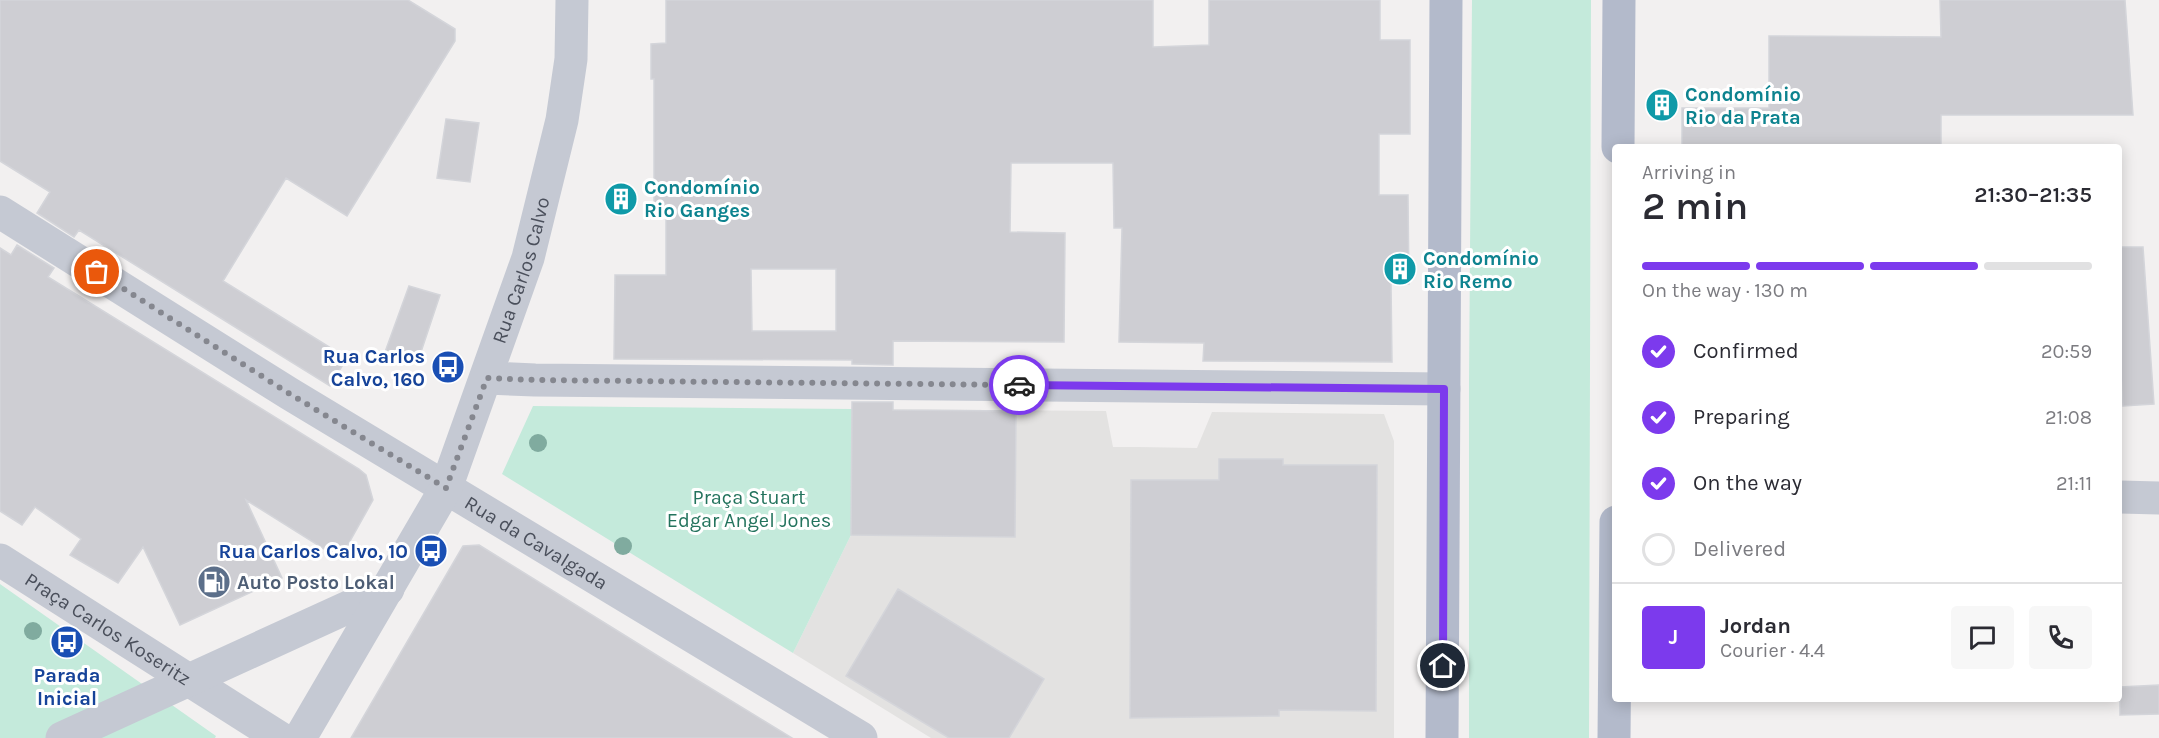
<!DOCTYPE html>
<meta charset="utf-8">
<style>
body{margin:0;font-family:Karla,sans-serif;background:#f7f7f7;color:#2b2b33;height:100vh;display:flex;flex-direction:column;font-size:22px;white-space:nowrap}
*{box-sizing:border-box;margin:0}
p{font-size:20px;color:#7c7c81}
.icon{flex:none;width:33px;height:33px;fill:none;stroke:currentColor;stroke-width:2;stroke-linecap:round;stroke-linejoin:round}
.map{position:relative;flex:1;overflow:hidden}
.side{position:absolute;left:1612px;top:144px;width:510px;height:558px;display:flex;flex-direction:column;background:#fff;border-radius:6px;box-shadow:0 3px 15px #0003}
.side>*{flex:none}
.pin{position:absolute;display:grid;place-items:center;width:51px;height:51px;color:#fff;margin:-26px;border:3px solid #fff;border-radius:50%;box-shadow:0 2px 6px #0007}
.courier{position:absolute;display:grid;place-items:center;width:60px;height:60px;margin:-30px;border:4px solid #7c3aed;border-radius:50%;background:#fff;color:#222;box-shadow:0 2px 8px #0007}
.head em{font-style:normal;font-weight:600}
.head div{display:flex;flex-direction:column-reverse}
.head{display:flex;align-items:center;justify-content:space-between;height:102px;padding:0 30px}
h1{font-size:39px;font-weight:600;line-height:45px}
.bar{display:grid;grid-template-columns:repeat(4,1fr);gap:9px 6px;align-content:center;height:72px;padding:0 30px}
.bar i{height:8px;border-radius:4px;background:#e1e1e2}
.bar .on{background:#7c3aed}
.bar p{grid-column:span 4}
.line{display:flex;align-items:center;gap:15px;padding:0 30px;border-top:2px solid #e1e1e2}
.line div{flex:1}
.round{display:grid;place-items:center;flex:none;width:63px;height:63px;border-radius:6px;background:#f7f7f7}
ol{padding:0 30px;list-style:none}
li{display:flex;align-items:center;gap:18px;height:66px}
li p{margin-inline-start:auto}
li .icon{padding:6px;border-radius:50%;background:#7c3aed;color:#fff;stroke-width:4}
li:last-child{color:#7c7c81}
li i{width:33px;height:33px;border:3px solid #e1e1e2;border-radius:50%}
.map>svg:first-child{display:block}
</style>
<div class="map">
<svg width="2159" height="738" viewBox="0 0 2159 738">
<rect width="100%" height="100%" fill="#f2f0f0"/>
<path fill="#e3e2e1" d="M852 409 1106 411 1113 447H1139L1197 448 1212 412 1384 414 1394 441V738H931L793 653 851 535Z"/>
<path fill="#c4eadb" d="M1472 0H1591L1589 738H1469V381Z
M533 406 852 409 851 535 793 653 502 474Z
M0 584 216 736 215 738H0Z"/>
<path fill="#ceced3" stroke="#d4d5da" stroke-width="1.5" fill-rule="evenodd" d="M0 0H408L455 29V41L347 216 286 178 223 281 347 358 330 386 79 230 74 237 37 213 50 192 0 161Z
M666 0H1153V47L1209 45V0H1380V40H1410V134H1379V195H1408L1409 284 1391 283 1392 362 1203 361 1204 343 1119 342 1122 228H1114L1113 163H1011L1010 232 1065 233 1064 342 893 341V365L852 364V360L614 359 615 275H666V212H654V79H651V44L666 43ZM751 269H836V331H752Z
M1940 0H2125L2133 115H1941V147L1682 145V108H1769V36L1941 37Z
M446 119 479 123 470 182 437 178Z
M17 245 54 268 48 277 359 469 366 475 373 500 340 559 246 500 282 578 180 625 143 547 118 583 70 555 81 539 35 507 22 525 0 511V248L11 255Z
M2120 247H2143L2154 404 2123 406 2120 359Z
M409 286 440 295 417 364 385 352Z
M852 402H893V410L1016 411 1015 537 851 535Z
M1219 459H1283V465H1377L1376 711 1279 710V716L1130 718 1131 480H1219Z
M479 545 666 661 792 738H351L463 546Z
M898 589 1044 679 1009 738H949L846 676Z
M2159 685V714L2120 715V687Z"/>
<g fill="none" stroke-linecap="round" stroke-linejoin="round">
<g stroke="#c5c9d3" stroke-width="33">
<path id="s1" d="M0 212 290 394 861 738"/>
<path d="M487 378 535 380 1444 389"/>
<path d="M2120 497 2159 498"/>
<path id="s2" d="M0 560 280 738"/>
<path d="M62 738 388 589"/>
<path id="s3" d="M300 738 446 488 528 258 562 120 571 59 572 0"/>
</g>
<path stroke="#b3bacb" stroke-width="33" d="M1618 147 1619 0
M1442 738 1446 0
M1614 738 1616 522"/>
</g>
<g fill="#80ab9f">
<circle cx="538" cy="443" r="9"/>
<circle cx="623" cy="546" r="9"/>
<circle cx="33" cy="631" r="9"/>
</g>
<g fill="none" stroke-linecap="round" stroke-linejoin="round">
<path stroke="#85878f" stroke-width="6" stroke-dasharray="0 10.8" d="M97 272 290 394 446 488 487 378 535 380 1019 385"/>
<path stroke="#7c3aed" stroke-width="8" d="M1019 385 1444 389 1443 666"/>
</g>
<defs>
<symbol id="building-disc" viewBox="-11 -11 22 22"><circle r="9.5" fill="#0f9aa8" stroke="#fff"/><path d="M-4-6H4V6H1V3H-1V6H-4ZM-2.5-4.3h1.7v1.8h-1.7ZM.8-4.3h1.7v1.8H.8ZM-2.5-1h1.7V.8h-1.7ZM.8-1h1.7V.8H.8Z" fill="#fff"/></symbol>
<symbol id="bus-disc" viewBox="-11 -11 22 22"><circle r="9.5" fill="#1a4fb4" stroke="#fff"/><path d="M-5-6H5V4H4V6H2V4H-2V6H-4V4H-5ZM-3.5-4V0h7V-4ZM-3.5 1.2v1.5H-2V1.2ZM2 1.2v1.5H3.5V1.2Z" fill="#fff"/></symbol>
<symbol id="fuel-disc" viewBox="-11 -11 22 22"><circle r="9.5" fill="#5c6f8a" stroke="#fff"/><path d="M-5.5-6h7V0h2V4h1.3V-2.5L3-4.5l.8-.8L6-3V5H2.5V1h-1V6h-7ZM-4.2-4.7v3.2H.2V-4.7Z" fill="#fff"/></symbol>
</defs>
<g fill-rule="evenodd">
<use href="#building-disc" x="1643" y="86" width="38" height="38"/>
<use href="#building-disc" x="602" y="180" width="38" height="38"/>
<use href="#building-disc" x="1381" y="250" width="38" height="38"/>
<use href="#bus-disc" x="429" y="348" width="38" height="38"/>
<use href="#bus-disc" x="412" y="532" width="38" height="38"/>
<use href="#fuel-disc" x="195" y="563" width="38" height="38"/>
<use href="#bus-disc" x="48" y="623" width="38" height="38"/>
</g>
<g text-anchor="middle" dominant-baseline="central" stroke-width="6" stroke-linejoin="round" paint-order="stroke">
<g font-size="20" font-weight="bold" fill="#0d838f" stroke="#fff" text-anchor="start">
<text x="1685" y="94">Condomínio<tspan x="1685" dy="23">Rio da Prata</tspan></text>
<text x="644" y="187">Condomínio<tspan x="644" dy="23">Rio Ganges</tspan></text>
<text x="1423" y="258">Condomínio<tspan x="1423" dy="23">Rio Remo</tspan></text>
</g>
<g font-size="20" fill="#4a4f5b" stroke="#fff">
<text stroke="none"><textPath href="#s3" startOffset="520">Rua Carlos Calvo</textPath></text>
<text stroke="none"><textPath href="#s1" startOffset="630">Rua da Cavalgada</textPath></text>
<text stroke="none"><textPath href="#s2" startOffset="128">Praça Carlos Koseritz</textPath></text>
</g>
<g font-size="20" font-weight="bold" fill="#164399" stroke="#fff" text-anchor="end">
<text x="425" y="356">Rua Carlos<tspan x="425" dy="23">Calvo, 160</tspan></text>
<text x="408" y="551">Rua Carlos Calvo, 10</text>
<text x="67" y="675" text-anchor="middle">Parada<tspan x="67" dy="23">Inicial</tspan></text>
</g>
<g font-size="20" fill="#23735d" stroke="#fff">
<text x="749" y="497">Praça Stuart<tspan x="749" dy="23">Edgar Angel Jones</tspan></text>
</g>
<g font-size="20" font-weight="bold" fill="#4e5e75" stroke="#fff" text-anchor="start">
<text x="237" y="582">Auto Posto Lokal</text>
</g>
</g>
</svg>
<div class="pin" style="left:97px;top:272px;background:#ea580c"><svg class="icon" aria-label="bag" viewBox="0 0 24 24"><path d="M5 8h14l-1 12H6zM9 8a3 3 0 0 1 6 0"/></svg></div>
<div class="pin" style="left:1443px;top:666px;background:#1f2937"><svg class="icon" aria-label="home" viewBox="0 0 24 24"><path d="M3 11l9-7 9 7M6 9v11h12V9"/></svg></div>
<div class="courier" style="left:1019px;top:385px"><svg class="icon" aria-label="car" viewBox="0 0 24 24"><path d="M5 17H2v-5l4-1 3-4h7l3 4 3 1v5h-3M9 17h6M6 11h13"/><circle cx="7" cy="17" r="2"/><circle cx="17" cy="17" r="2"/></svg></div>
<section class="side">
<div class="head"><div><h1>2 min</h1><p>Arriving in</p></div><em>21:30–21:35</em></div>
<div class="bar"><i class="on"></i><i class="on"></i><i class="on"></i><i></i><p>On the way · 130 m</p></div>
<ol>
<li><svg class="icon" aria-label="check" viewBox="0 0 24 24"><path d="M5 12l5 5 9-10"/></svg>Confirmed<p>20:59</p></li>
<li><svg class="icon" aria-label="check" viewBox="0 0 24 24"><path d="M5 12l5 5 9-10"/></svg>Preparing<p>21:08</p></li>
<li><svg class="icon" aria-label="check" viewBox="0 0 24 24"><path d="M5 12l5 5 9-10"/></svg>On the way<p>21:11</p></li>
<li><i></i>Delivered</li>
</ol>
<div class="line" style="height:108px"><b class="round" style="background:#7c3aed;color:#fff">J</b><div><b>Jordan</b><p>Courier · 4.4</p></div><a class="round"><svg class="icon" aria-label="chat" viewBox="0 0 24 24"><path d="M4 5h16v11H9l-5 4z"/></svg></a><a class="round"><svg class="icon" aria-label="phone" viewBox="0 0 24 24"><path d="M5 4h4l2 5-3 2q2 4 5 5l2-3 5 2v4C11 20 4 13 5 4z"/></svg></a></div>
</section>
</div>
